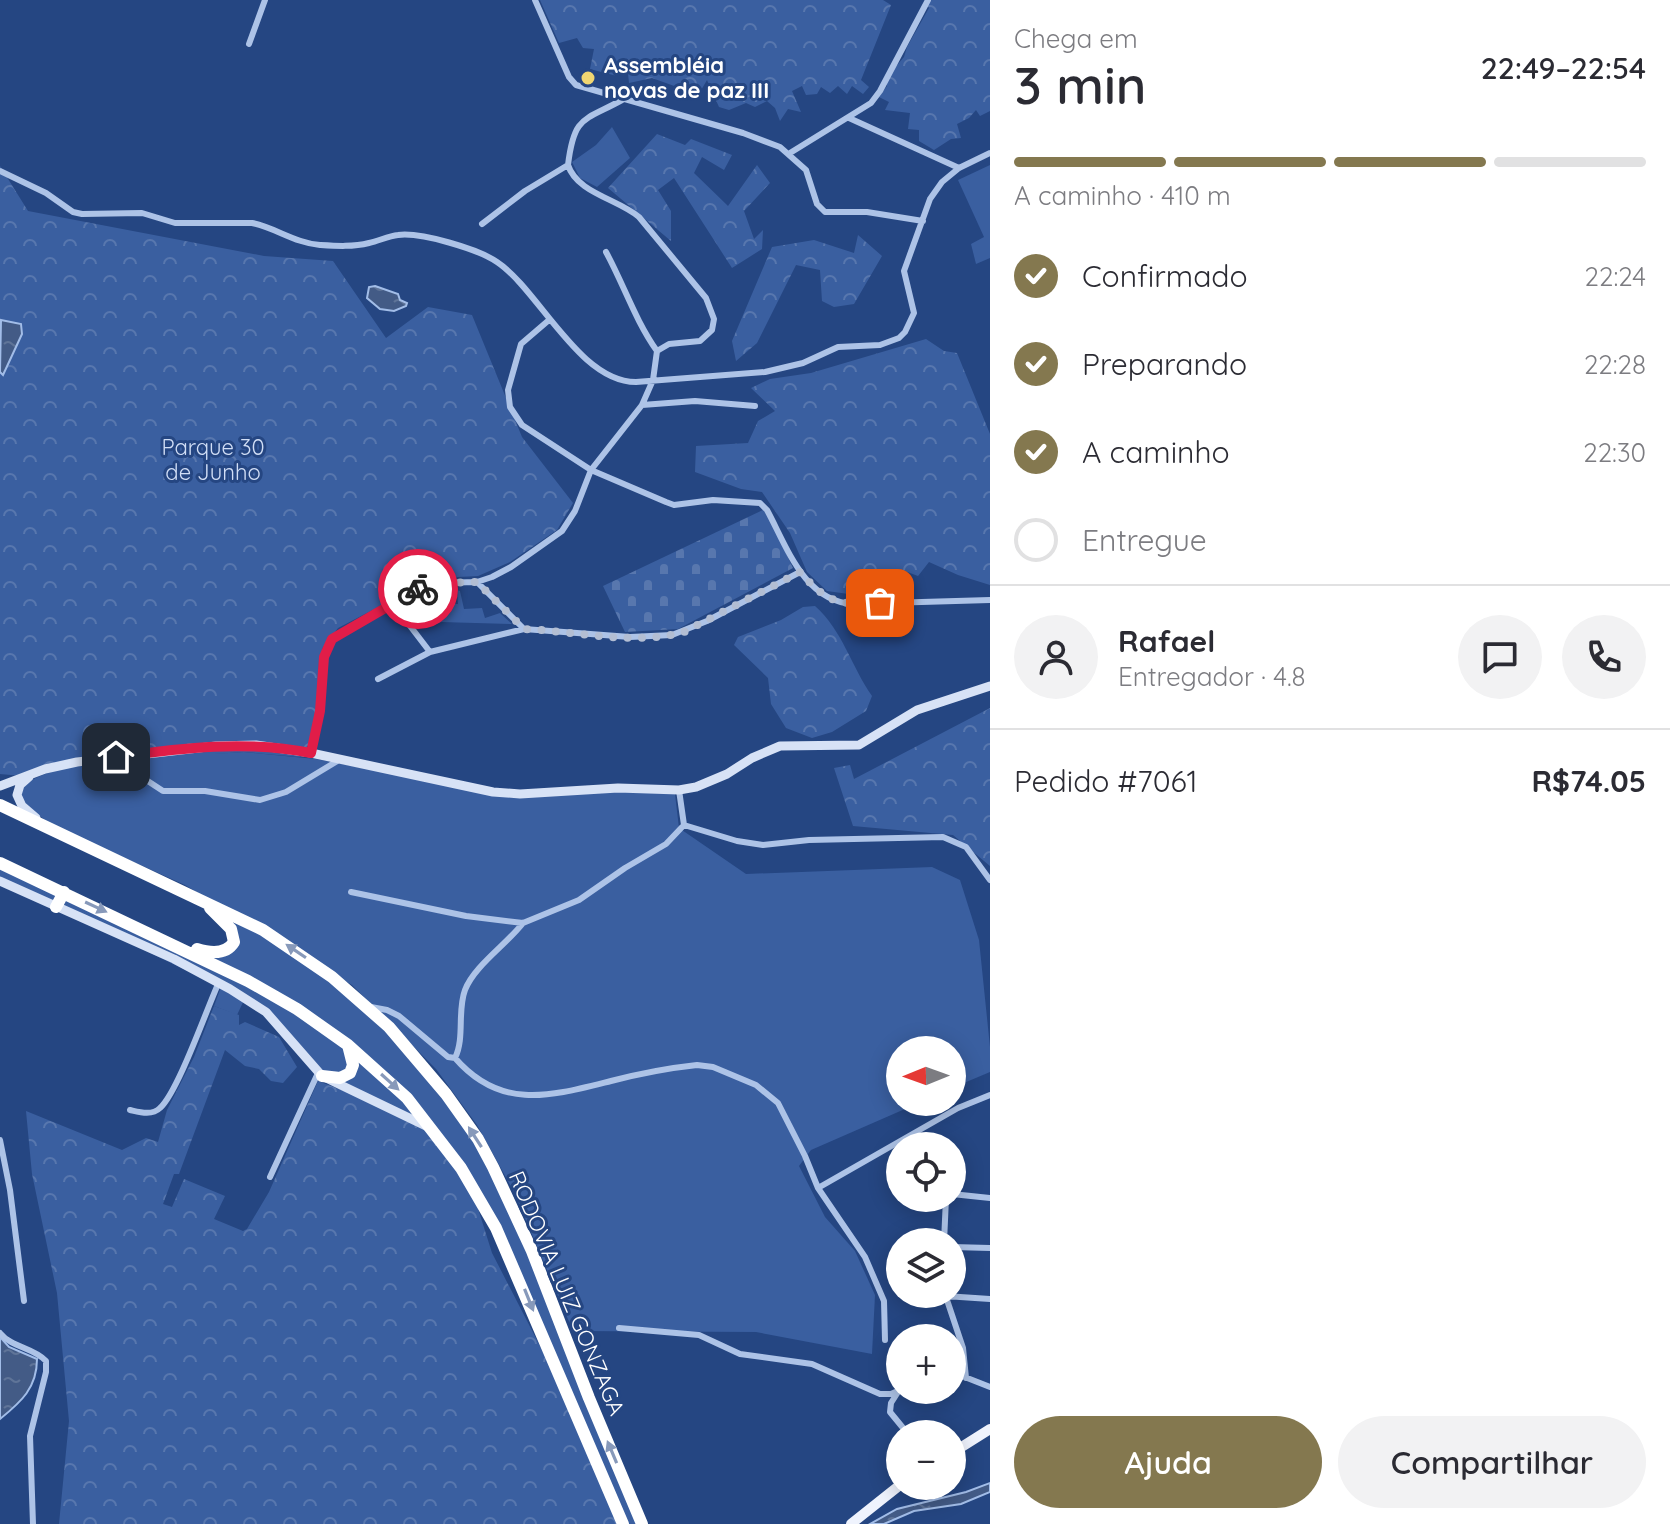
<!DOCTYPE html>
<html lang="pt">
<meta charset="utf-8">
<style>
body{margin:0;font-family:Quicksand,sans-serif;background:#f2f2f3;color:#2b2b33;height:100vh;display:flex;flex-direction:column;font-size:30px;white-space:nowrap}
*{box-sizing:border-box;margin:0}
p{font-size:26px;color:#7c7c81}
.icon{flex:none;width:44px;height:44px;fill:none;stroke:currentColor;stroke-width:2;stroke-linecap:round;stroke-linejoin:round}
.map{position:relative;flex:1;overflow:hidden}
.panel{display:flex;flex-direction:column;background:#fff;width:680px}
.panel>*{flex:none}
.needle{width:52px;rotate:269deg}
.buttons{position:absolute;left:886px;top:1036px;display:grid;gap:16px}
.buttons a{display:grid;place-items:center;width:80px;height:80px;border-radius:50%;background:#fff;box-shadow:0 4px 20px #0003;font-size:40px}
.pin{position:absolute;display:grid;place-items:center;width:68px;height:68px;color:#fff;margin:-34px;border-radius:16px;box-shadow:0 4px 12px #0006}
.courier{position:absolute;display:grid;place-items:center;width:80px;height:80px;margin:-40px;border:6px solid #e11d48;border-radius:50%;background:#fff;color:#222;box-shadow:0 2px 10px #0007}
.headline em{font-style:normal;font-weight:600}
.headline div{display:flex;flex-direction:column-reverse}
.headline{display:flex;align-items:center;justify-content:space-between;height:136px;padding:0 24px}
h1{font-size:52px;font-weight:600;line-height:60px}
.bar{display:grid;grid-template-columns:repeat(4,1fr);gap:12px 8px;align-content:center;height:96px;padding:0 24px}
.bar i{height:10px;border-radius:6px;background:#e1e1e2}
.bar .selected{background:#84784f}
.bar p{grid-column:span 4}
.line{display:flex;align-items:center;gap:20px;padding:0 24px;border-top:2px solid #e1e1e2}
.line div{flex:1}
.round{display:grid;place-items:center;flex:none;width:84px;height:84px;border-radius:42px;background:#f2f2f3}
ol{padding:0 24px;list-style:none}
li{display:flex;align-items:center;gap:24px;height:88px}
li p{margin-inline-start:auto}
li .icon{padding:8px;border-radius:50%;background:#84784f;color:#fff;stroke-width:4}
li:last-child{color:#7c7c81}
li i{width:44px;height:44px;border:4px solid #e1e1e2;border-radius:50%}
.button{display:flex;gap:16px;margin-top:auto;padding:16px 24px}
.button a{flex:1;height:92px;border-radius:48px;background:#84784f;color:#fff;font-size:32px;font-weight:600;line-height:92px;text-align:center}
.button a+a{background:#f2f2f3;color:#2b2b33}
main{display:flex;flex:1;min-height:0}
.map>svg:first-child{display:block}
</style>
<main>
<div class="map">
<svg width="990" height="1524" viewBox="0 0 990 1524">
<defs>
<pattern id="forest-crowns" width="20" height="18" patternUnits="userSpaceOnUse" patternTransform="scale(2)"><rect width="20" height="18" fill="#3a5fa0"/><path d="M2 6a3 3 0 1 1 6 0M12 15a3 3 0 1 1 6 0" fill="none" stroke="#5877ae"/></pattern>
<pattern id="cemetery-stones" width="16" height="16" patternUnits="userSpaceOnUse" patternTransform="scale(2)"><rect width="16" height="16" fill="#3a5fa0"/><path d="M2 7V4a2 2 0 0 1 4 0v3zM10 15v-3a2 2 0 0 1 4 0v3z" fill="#5877ae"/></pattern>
<pattern id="water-ripples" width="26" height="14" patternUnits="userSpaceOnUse" patternTransform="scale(2)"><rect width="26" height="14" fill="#435b86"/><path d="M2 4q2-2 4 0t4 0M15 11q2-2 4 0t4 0" fill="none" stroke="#5f7498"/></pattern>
</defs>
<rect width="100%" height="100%" fill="#254682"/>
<path fill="#3a5fa0" d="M612 127 630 158 597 187 580 178 572 162 596 145Z
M990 165V258L976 264 971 244 984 237 958 180Z
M457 590 460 591 464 609 482 608 485 618 500 613 512 624 441 622 437 624 426 615 431 594 436 595 437 611 447 610 449 604H458Z
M244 752 316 759 517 798 604 791 675 794 679 828 746 874 932 867 960 880 979 940 990 1047V1072L952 1088V1050H900V1102H921L811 1150 799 1166 825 1217 855 1251 875 1295 872 1354 756 1332 573 1331 514 1192 477 1125 436 1069 352 985 307 959 374 1010 427 1072 490 1166 644 1524H621L511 1256 410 1098 348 1043 191 949H233L220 911 292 949 185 885 51 825 25 804 21 797 22 787C61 753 190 756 244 752Z
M0 866 233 972 346 1046 349 1074H322L270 1011 0 880Z
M221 987 245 998 237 1015 214 1006Z
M350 1048 407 1100 424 1124 337 1080 351 1076Z"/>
<path fill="url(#forest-crowns)" d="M540 0H883L891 5 861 80 869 87 863 94 852 86 847 94 838 86 830 93 821 87 817 94 806 95 802 86 792 91 801 112 788 109 780 121 775 108 767 101 755 107 746 103 729 110 719 107 707 80 697 97 691 92 652 78 629 83 627 63H620L617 76 590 69 594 49 583 48 577 38 559 43Z
M930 0H990V111L980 116 976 110 969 118 957 124 961 138 951 139 934 150 919 141V130L908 129 910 113 885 110 889 102 879 97 887 86V77L904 57 907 47 929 8 927 5Z
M657 134 685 145 691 139 732 155 724 170 702 157 694 173 728 206 757 165 770 183 744 211 754 239 763 230 762 249 732 268 674 178 658 190 671 211V241L608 188Z
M0 166 28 211 264 256 333 261 386 338 428 307 472 315 522 437 573 503 557 530 510 562 478 576 458 577 388 602 338 628 323 647 319 660 317 711 310 743 300 757 244 752 82 763 34 777 0 774Z
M858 235 882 256 854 304 834 307 822 301 820 270 796 265 757 343 736 361 732 341 772 247 814 240 854 253Z
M926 339 944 351 957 353 990 434V585L958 575 929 562 918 576 902 570 881 569 872 589 863 596 827 591 807 572 790 533 762 492 741 489 695 472 696 446 748 443 758 421 775 411 751 388 770 379 811 373Z
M815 606C843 631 851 666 872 696L866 711 832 732 812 738 786 728 771 704 768 678 734 645 738 637 781 620 803 607Z
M990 708V866L953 835 853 826 834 768 850 765 854 779Z
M214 1006 239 1015V1025L245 1022 279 1037 297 1067 283 1083 271 1081 259 1069 245 1066 225 1050 179 1174H174L163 1204 172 1207 184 1179 225 1196 214 1219 243 1231 247 1229 269 1192 318 1081 381 1105 430 1129 475 1199 492 1253 576 1416 619 1524H59L69 1421 57 1293 32 1174 26 1111 122 1150 146 1138 158 1142 167 1110 194 1057Z"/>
<path fill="url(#cemetery-stones)" d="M765 509 793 568 678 629 625 632 603 586Z"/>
<path fill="url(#water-ripples)" stroke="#a2bde8" stroke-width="2" d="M375 286 398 294 400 300 407 303 406 306 394 311 380 309 367 298 369 287Z
M1 320 21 324 22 334 3 375 0 372Z
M0 1337 9 1347 37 1359C37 1388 21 1402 0 1419Z
M990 1483V1492L961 1504 914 1511 884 1524H870L897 1509 966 1492Z"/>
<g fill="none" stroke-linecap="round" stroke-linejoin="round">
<path stroke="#adc3e7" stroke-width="6" d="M535 0 569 77 576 85 743 133 780 147 806 170 817 204 825 212H867L923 221
M249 44 265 0
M622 100C584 121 574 115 568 165 577 193 618 199 639 217L706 298 714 319 712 330 700 341 669 344 657 351
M849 118 959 168
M790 153 871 103 880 91 928 0
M0 171 46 193 73 212 82 214 142 213 175 223H252C276 228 295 243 320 245 337 246 353 247 369 243 379 241 388 236 398 235 421 232 478 249 497 262 539 290 579 382 636 382L765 372 803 363 838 347 880 345 899 338 905 332 914 313 904 271 930 199 942 182 959 168 990 153
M482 224 525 191 568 165
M549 320 521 344 508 390 510 407 522 425 591 470 666 502 674 505 713 500 760 503 767 510C787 547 804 601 853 604L990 600
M642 405 695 401 755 406
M477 582 524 629
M394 605 430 652
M378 679 430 652 524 629 630 637 672 635 707 621 800 572
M311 753 320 711 324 657 332 639 422 587 436 583 477 582 492 577 511 567 562 531 575 511 591 470 642 405 653 380 657 351C635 320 624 285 606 252
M117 757 134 772 163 791H205L260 800 286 792 339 760
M679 790 684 825
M351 892 466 916 523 923 579 900 625 868 666 844 684 825 737 841 763 845 809 840 943 837 966 847 990 880
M371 1007 387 1010 399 1016 448 1057 455 1058C465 1038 457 1011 465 990 474 966 507 944 523 923
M455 1058C501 1111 551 1096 611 1081 638 1074 669 1068 697 1065L713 1067 756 1085 778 1103 805 1156 818 1188 865 1257 884 1301 885 1340
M130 1110C139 1112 152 1116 160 1108 178 1092 207 1008 219 982
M0 1140 10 1190 24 1301
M270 1177 318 1073
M818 1188 958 1108 990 1095
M952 1194 990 1198
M944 1242 946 1198
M952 1247 990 1248
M945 1294 963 1348 966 1378
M945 1296 990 1299
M619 1328 699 1335 740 1354 812 1364 880 1394H891L900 1390
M0 1333C12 1348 33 1347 46 1361V1372L30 1436 33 1524
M952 1372 990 1387
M898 1392 891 1403 890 1412 908 1434"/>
<path stroke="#d7e2f6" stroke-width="9" d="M29 777 20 785 17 795 22 806 36 818
M0 786 45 769 77 762 216 746 256 745 311 753 493 792 520 794 618 788 679 790 696 787 727 774 752 758 780 746 859 745 917 710 990 686
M0 881 174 959 230 989 266 1012 322 1076 428 1127"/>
<path stroke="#eff3fd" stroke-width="10" d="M952 1453 990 1429
M851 1524 900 1485"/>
<path stroke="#fff" stroke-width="12" d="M0 805 263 930 332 977 389 1027 446 1094 478 1139 493 1167 532 1251 589 1398 642 1524
M0 863 248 981 297 1009 348 1045 407 1098 461 1168 496 1228 623 1524
M56 907 64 892
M197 949C210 953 226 955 234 942L231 929 210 908
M322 1076 340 1078 350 1073 353 1065 348 1045"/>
</g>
<defs><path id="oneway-solid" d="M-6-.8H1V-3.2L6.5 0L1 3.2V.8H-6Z" transform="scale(2)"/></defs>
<g fill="#8799ba">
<use href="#oneway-solid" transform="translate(96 907) rotate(25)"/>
<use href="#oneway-solid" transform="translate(296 951) rotate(-146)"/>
<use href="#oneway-solid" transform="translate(390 1082) rotate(42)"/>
<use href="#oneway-solid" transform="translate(475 1137) rotate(-123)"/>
<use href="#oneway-solid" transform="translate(529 1300) rotate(68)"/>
<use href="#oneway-solid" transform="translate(612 1452) rotate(-113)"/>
</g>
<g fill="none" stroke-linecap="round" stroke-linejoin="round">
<path stroke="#b3bed3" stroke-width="8" stroke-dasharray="0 14.4" d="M418 589 436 583 477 582 524 629C575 631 633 646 684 632L800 572C828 604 839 605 880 603"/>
<path stroke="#e11d48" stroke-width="10" d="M116 757C182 748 245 740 311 753L320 711 324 657 332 639 418 589"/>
</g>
<circle fill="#f0d672" stroke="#254682" stroke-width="3" cx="588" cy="78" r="8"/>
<g text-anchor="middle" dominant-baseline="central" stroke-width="6" stroke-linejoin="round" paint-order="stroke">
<g font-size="22" font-weight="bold" fill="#fff" stroke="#254682" text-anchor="start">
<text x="604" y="65">Assembléia<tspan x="604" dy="25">novas de paz III</tspan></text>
</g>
<g font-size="22" fill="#d1def6" stroke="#254682">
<text x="213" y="447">Parque 30<tspan x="213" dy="25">de Junho</tspan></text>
</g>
<g font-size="22" fill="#fff" stroke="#254682">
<text transform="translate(567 1293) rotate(67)">RODOVIA LUIZ GONZAGA</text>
</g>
</g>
</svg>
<div class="buttons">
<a><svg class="needle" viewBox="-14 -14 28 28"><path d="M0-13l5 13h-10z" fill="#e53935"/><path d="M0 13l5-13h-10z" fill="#7c7c81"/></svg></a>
<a><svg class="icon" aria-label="locate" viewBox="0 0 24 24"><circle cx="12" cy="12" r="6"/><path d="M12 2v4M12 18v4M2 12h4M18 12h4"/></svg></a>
<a><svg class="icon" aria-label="layers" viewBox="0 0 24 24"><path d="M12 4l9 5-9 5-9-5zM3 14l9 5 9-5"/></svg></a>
<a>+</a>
<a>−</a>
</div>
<div class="pin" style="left:880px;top:603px;background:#ea580c"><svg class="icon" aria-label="bag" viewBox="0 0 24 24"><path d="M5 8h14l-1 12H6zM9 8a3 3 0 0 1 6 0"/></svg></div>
<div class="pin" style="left:116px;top:757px;background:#1f2937"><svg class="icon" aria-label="home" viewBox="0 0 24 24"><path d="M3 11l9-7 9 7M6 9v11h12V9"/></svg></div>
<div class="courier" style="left:418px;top:589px"><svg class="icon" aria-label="bike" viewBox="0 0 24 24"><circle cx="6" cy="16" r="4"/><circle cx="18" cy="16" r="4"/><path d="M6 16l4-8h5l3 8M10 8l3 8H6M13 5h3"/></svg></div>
</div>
<section class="panel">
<div class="headline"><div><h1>3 min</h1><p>Chega em</p></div><em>22:49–22:54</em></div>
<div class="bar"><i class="selected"></i><i class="selected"></i><i class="selected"></i><i></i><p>A caminho · 410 m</p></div>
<ol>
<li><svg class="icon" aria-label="check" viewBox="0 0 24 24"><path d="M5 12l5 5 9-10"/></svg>Confirmado<p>22:24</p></li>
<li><svg class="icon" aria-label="check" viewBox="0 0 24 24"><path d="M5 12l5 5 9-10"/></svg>Preparando<p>22:28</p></li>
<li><svg class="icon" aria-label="check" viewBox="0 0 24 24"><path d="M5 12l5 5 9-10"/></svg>A caminho<p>22:30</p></li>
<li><i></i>Entregue</li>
</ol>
<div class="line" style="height:144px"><a class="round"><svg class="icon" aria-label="person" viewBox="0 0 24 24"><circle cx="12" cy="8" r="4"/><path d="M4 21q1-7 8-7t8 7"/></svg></a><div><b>Rafael</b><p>Entregador · 4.8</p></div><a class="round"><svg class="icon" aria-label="chat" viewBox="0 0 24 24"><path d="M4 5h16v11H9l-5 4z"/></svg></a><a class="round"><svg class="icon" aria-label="phone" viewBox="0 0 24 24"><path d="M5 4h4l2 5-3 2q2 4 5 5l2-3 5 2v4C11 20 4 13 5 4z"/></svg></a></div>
<div class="line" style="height:104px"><div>Pedido #7061</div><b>R$74.05</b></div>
<div class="button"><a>Ajuda</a><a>Compartilhar</a></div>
</section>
</main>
